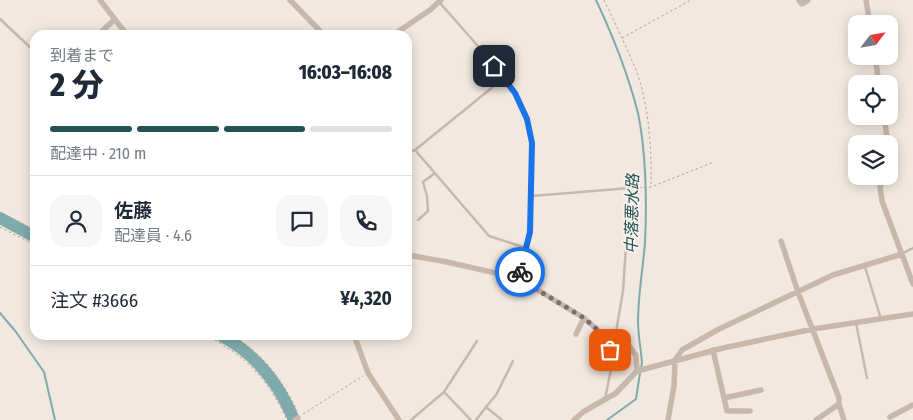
<!DOCTYPE html>
<html lang="ja">
<meta charset="utf-8">
<style>
body{margin:0;font-family:"Fira Sans Condensed","Noto Sans JP",sans-serif;background:#f6f6f7;color:#1f2937;height:100vh;display:flex;flex-direction:column;font-size:19px;white-space:nowrap}
*{box-sizing:border-box;margin:0}
p{font-size:16px;color:#747a83}
.icon{flex:none;width:28px;height:28px;fill:none;stroke:currentColor;stroke-width:2;stroke-linecap:round;stroke-linejoin:round}
.map{position:relative;flex:1;overflow:hidden}
.side{position:absolute;left:30px;top:30px;width:382px;height:310px;display:flex;flex-direction:column;background:#fff;border-radius:15px;box-shadow:0 2px 12px #0003}
.side>*{flex:none}
.needle{width:32px;rotate:59deg}
.fabs{position:absolute;left:848px;top:15px;display:grid;gap:10px}
.fabs a{display:grid;place-items:center;width:50px;height:50px;border-radius:10px;background:#fff;box-shadow:0 2px 12px #0003;font-size:25px}
.pin{position:absolute;display:grid;place-items:center;width:42px;height:42px;color:#fff;margin:-21px;border-radius:10px;box-shadow:0 2px 8px #0006}
.courier{position:absolute;display:grid;place-items:center;width:50px;height:50px;margin:-25px;border:4px solid #1a73e8;border-radius:50%;background:#fff;color:#222;box-shadow:0 1px 6px #0007}
.overview em{font-style:normal;font-weight:800}
.overview div{display:flex;flex-direction:column-reverse}
.overview{display:flex;align-items:center;justify-content:space-between;height:85px;padding:0 20px}
h1{font-size:32px;font-weight:800;line-height:38px}
.bar{display:grid;grid-template-columns:repeat(4,1fr);gap:8px 5px;align-content:center;height:60px;padding:0 20px}
.bar i{height:6px;border-radius:4px;background:#e0e1e3}
.bar .selected{background:#235355}
.bar p{grid-column:span 4}
.line{display:flex;align-items:center;gap:12px;padding:0 20px;border-top:1px solid #e0e1e3}
.line div{flex:1}
.round{display:grid;place-items:center;flex:none;width:52px;height:52px;border-radius:15px;background:#f6f6f7}
.map>svg:first-child{display:block}
</style>
<div class="map">
<svg width="913" height="420" viewBox="0 0 913 420">
<rect width="100%" height="100%" fill="#f1e8df"/>
<g fill="none" stroke-linecap="round" stroke-linejoin="round">
<path stroke="#80abac" stroke-width="2" d="M596 0C613 36 628 74 638 113 646 151 647 203 645 242 643 269 638 295 638 322 638 335 641 349 642 363L641 368
M0 313 16 332 44 372 55 420
M607 420 636 399 640 373"/>
<path stroke="#80abac" stroke-width="12" d="M0 218 35 237
M220 335C256 354 279 383 294 420"/>
<path stroke="#b4a296" stroke-width="1" stroke-dasharray="2.5 2.5" stroke-linecap="butt" d="M604 0C615 23 626 46 636 70 649 105 652 150 651 187
M622 38 691 0
M634 188 651 187 714 162
M0 212 35 230
M0 227 35 245
M206 335C247 358 267 377 287 420
M232 335C263 354 282 379 297 411
M303 414 363 376"/>
<path stroke="#c8b8ac" stroke-width="2.5" d="M440 3 485 54 515 93 527 119 532 143 530 232 518 278
M0 19 35 52
M504 78 415 150 489 236 526 248
M408 152 415 150
M532 196 630 188 623 291 615 338
M418 220 428 211 427 196 423 182 435 173
M903 253 913 248
M865 267 881 319
M856 323 867 378
M444 392 477 341
M605 399 612 364 609 338
M486 407 496 395 513 361
M411 420 444 392 471 420
M476 420 486 407 502 420"/>
<path stroke="#c8b8ac" stroke-width="5.5" d="M100 0 127 35
M290 0 324 35
M866 0 870 24
M98 35 114 20
M393 35 430 10 441 0
M875 56 879 84
M884 116 888 144
M889 147 891 163 889 171
M886 176 880 187 882 201 913 284
M781 241 798 292 839 398V404L816 420
M408 255 447 262 518 278 584 318 601 333 629 346 636 355 637 371
M576 334 584 318
M354 335 368 373 399 420
M713 350 727 411H750
M724 398 761 390
M839 404 844 420
M890 417 913 405
M295 420 298 418
M574 420 583 412 616 393 637 371 723 348 813 329 913 314
M668 420 674 386 675 360 682 350 719 329 833 275 902 254"/>
<path stroke="#c8b8ac" stroke-width="7" d="M800 0 802 3 807 0"/>
</g>
<g fill="none" stroke-linecap="round" stroke-linejoin="round">
<path stroke="#786f69" stroke-width="5" stroke-dasharray="0 9" d="M520 272 518 278 584 318 601 333 608 336 610 350"/>
<path stroke="#1a73e8" stroke-width="6" d="M494 66 515 93 527 119 532 143 530 232 520 272"/>
</g>
<g text-anchor="middle" dominant-baseline="central" stroke-width="4" stroke-linejoin="round" paint-order="stroke">
<g font-size="16" font-style="italic" fill="#235355" stroke="#f9f2eb">
<text transform="translate(632 214) rotate(-89)">中落悪水路</text>
</g>
</g>
</svg>
<div class="fabs">
<a><svg class="needle" viewBox="-14 -14 28 28"><path d="M0-13l5 13h-10z" fill="#e53935"/><path d="M0 13l5-13h-10z" fill="#747a83"/></svg></a>
<a><svg class="icon" aria-label="locate" viewBox="0 0 24 24"><circle cx="12" cy="12" r="6"/><path d="M12 2v4M12 18v4M2 12h4M18 12h4"/></svg></a>
<a><svg class="icon" aria-label="layers" viewBox="0 0 24 24"><path d="M12 4l9 5-9 5-9-5zM3 14l9 5 9-5"/></svg></a>
</div>
<div class="pin" style="left:610px;top:350px;background:#ea580c"><svg class="icon" aria-label="bag" viewBox="0 0 24 24"><path d="M5 8h14l-1 12H6zM9 8a3 3 0 0 1 6 0"/></svg></div>
<div class="pin" style="left:494px;top:66px;background:#1f2937"><svg class="icon" aria-label="home" viewBox="0 0 24 24"><path d="M3 11l9-7 9 7M6 9v11h12V9"/></svg></div>
<div class="courier" style="left:520px;top:272px"><svg class="icon" aria-label="bike" viewBox="0 0 24 24"><circle cx="6" cy="16" r="4"/><circle cx="18" cy="16" r="4"/><path d="M6 16l4-8h5l3 8M10 8l3 8H6M13 5h3"/></svg></div>
<section class="side">
<div class="overview"><div><h1>2 分</h1><p>到着まで</p></div><em>16:03–16:08</em></div>
<div class="bar"><i class="selected"></i><i class="selected"></i><i class="selected"></i><i></i><p>配達中 · 210 m</p></div>
<div class="line" style="height:90px"><a class="round"><svg class="icon" aria-label="person" viewBox="0 0 24 24"><circle cx="12" cy="8" r="4"/><path d="M4 21q1-7 8-7t8 7"/></svg></a><div><b>佐藤</b><p>配達員 · 4.6</p></div><a class="round"><svg class="icon" aria-label="chat" viewBox="0 0 24 24"><path d="M4 5h16v11H9l-5 4z"/></svg></a><a class="round"><svg class="icon" aria-label="phone" viewBox="0 0 24 24"><path d="M5 4h4l2 5-3 2q2 4 5 5l2-3 5 2v4C11 20 4 13 5 4z"/></svg></a></div>
<div class="line" style="height:65px"><div>注文 #3666</div><b>¥4,320</b></div>
</section>
</div>
